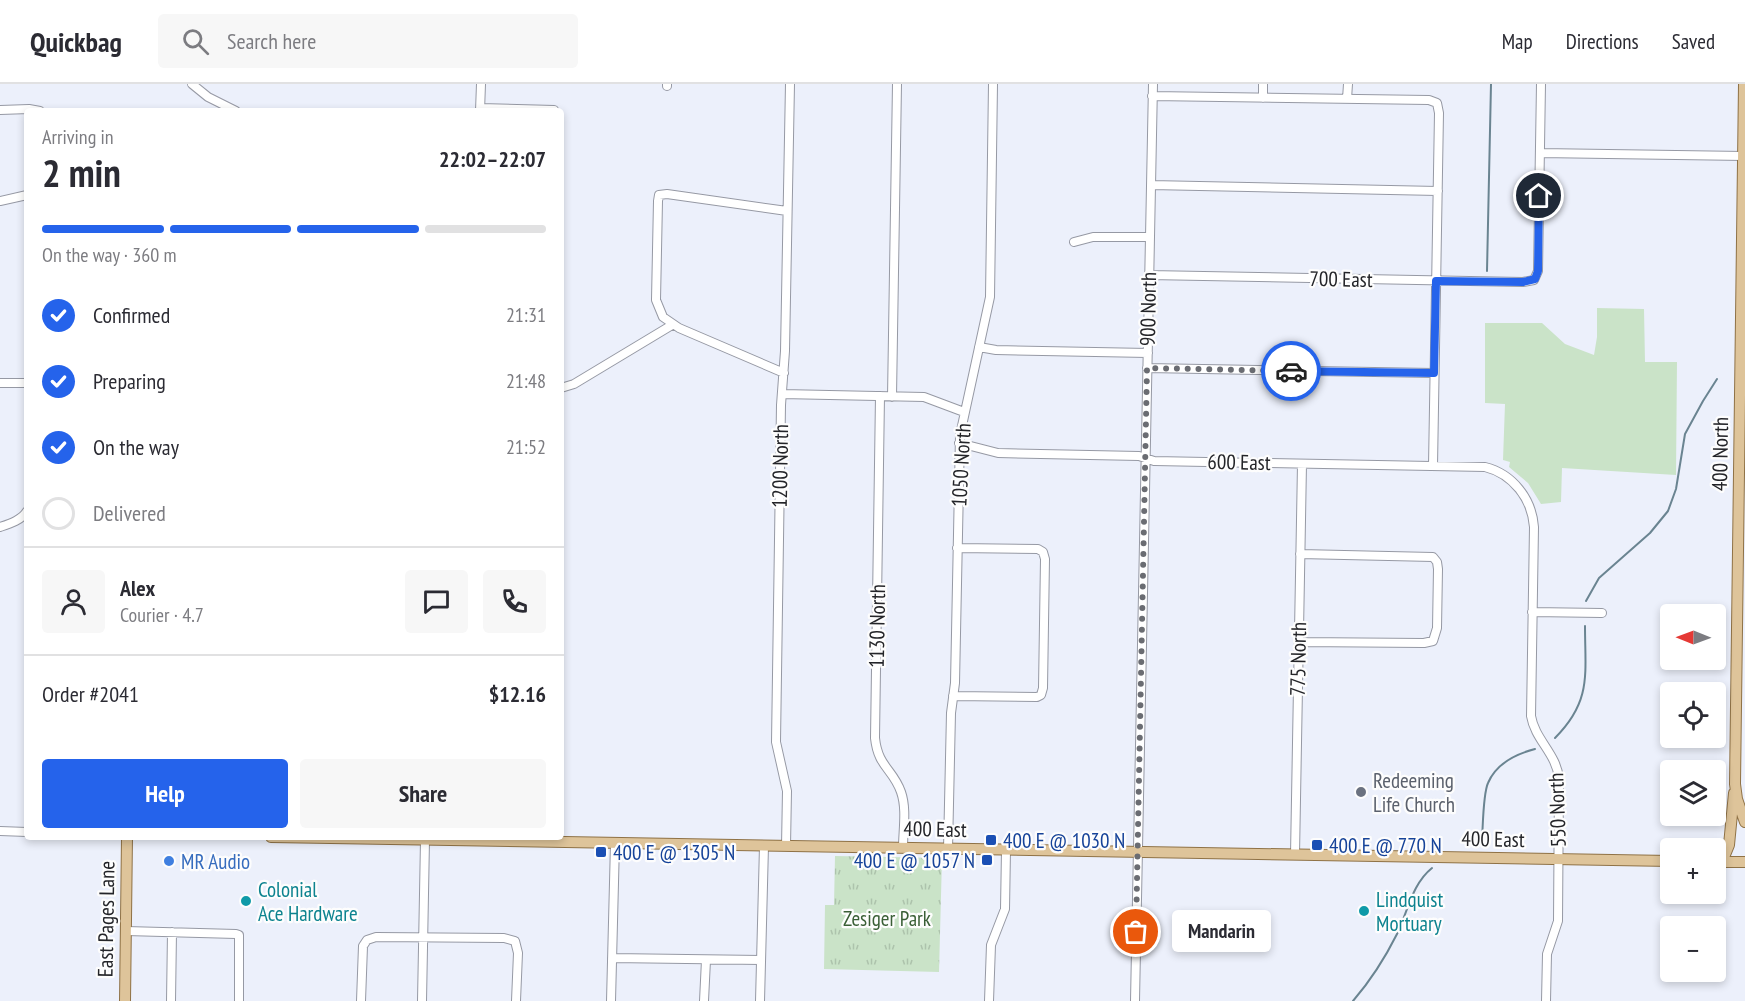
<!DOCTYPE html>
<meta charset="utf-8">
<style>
body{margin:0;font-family:"PT Sans Narrow",sans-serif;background:#f7f7f7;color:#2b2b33;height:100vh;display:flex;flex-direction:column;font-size:22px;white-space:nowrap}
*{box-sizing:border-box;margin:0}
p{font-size:20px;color:#7c7c81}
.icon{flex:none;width:33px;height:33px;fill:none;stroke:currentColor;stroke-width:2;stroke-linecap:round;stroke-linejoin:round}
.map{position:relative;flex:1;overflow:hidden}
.side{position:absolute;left:24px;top:24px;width:540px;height:732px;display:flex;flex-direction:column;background:#fff;border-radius:6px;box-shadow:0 3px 9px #0003}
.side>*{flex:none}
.needle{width:39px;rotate:271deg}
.fabs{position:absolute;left:1660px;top:520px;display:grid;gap:12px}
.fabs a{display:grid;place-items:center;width:66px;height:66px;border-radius:6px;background:#fff;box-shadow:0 3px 9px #0003;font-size:30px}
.pin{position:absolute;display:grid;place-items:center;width:51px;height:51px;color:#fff;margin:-26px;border:3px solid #fff;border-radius:50%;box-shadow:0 2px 6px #0007}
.courier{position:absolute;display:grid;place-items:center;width:60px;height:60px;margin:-30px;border:4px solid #2563eb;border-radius:50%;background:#fff;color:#222;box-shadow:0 2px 8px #0007}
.bubble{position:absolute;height:42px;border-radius:6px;background:#fff;box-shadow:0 3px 9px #0003;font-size:20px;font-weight:800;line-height:42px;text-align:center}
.headline em{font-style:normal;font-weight:800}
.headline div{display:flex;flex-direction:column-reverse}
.headline{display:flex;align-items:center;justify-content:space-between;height:102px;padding:0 18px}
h1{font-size:39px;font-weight:800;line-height:45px}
.bar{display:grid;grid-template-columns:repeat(4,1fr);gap:9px 6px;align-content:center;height:72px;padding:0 18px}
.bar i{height:8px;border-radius:4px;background:#e1e1e2}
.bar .active{background:#2563eb}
.bar p{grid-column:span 4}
.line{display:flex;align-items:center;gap:15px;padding:0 18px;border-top:2px solid #e1e1e2}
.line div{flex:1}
.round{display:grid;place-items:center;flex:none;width:63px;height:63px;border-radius:6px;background:#f7f7f7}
ol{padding:0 18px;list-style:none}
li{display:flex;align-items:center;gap:18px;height:66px}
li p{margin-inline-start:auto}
li .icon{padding:6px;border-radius:50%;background:#2563eb;color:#fff;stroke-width:4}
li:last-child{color:#7c7c81}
li i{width:33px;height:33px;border:3px solid #e1e1e2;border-radius:50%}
.primary-button{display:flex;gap:12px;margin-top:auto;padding:12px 18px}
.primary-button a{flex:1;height:69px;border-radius:6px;background:#2563eb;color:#fff;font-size:24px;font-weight:800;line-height:69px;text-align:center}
.primary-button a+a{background:#f7f7f7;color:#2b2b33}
header{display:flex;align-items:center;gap:36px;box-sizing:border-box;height:84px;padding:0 30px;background:#fff;border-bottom:2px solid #e1e1e2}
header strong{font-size:28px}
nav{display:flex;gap:33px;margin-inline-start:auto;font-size:21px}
.search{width:420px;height:54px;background:#f7f7f7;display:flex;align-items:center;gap:15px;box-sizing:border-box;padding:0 21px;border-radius:6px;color:#7c7c81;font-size:22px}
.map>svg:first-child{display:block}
</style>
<header>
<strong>Quickbag</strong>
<div class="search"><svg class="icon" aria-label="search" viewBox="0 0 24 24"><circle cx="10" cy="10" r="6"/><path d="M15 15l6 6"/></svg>Search here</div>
<nav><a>Map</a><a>Directions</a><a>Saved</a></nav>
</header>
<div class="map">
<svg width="1745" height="917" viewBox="0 0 1745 917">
<defs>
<pattern id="park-tufts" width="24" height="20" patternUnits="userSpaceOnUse" patternTransform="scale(1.5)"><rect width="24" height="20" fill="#cae3c8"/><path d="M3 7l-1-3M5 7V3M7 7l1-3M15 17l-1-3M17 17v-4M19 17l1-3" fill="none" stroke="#adc3ac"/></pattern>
</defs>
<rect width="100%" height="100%" fill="#ecf0fb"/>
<path fill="#cae3c8" d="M1597 224 1644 225 1645 278H1677L1676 391 1562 384 1561 418 1541 420 1528 399 1509 383 1510 378 1503 376 1505 320 1485 319V239H1542L1565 260 1594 271 1597 253Z"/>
<path fill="url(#park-tufts)" d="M835 772 942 774 939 888 824 885 825 821H834Z"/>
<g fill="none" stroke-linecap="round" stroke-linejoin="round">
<path stroke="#6a8491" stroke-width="2" d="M1487 187 1491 0
M1586 517 1599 494 1650 449 1668 427 1676 405 1685 350 1703 317 1717 295
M1555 654C1592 617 1585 590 1585 542
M1482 755C1483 742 1483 710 1488 699 1496 680 1516 670 1535 665
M1353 917C1371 896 1385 874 1397 850 1408 827 1412 800 1432 784"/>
<defs>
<path id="minor" d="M192 0 208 13 236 27
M667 2V0
M1152 12 1429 16 1437 19 1439 29 1433 382
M1263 14V0
M1347 15 1348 0
M480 24 554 26
M0 26 29 25 40 27
M480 27 481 0
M1540 69 1744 72
M1151 101 1438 107
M0 117 27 111
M1074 158 1093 153H1150
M1149 191 1523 198 1534 196 1538 187 1541 0
M979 263 996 266 1148 269
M1147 284 1434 289
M784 289 679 244 663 233 656 216 658 117 659 111 667 110 787 127
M0 299H27
M561 304 574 300 672 241
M782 310 924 313 964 328
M880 312 875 654C878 683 893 685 901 708 907 725 903 746 903 764
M892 313 897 0
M959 359 998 369 1139 372 1154 377 1485 383C1513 390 1532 415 1534 443L1531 632C1535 656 1557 670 1559 695L1558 837 1547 870 1546 917
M0 443C9 440 22 436 27 427
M1532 528 1602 529
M1299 558 1424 559 1433 557 1437 544 1438 485 1437 478 1433 473 1300 470
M953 612 1037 613 1041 611 1043 604 1045 475 1043 468 1038 465 957 464
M0 747 27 748
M786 762 787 707 776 658 781 321 785 267 790 0
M948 765 951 629 955 599 960 351 990 213 993 0
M1295 771 1302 380
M126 847 236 850 239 851V917
M612 874 761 876
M171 917 172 848
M361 917 363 862 367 856 376 853 504 854 515 857 518 869 516 917
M422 917 425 756
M611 917 615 759
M704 917 706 876
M760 917 764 762
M989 917 991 861 1005 825 1006 766
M1135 917 1153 0"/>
<path id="major" d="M1744 0 1735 700 1737 715 1745 738
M271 753 1671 777
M1718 778H1745
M1722 778 1729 761 1734 709
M125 917 127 753"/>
</defs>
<use href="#minor" stroke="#9699a4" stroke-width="10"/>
<use href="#major" stroke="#8f7246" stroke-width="12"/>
<use href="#minor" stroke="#fff" stroke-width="8"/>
<use href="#major" stroke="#dec49a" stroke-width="10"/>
</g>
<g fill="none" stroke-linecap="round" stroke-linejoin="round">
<path stroke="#6a6c72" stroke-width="6" stroke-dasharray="0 10.8" d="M1136 848 1147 284 1291 287"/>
<path stroke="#2563eb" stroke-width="8" d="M1291 287 1434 289 1436 197 1523 198 1535 195 1538 187 1539 112"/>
</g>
<circle fill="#6b7280" stroke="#fdfdfd" stroke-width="2" cx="1361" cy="708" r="6"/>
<g fill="#1a4fb4" stroke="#fdfdfd" stroke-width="2">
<rect x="985" y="750" width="12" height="12" rx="3"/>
<rect x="1311" y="755" width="12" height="12" rx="3"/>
<rect x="595" y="762" width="12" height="12" rx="3"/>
<rect x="981" y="770" width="12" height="12" rx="3"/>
</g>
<circle fill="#3f7fe0" stroke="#fdfdfd" stroke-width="2" cx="169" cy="777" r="6"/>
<g fill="#0f9aa8" stroke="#fdfdfd" stroke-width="2">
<circle cx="246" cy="817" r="6"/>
<circle cx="1364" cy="827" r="6"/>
</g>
<g text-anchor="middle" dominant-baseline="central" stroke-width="4.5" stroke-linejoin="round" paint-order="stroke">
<g font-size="21" fill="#242529" stroke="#fdfdfd">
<text transform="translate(1341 195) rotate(1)">700 East</text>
<text transform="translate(1148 225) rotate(-89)">900 North</text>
<text transform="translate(1720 370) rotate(-89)">400 North</text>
<text transform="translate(1239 378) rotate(1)">600 East</text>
<text transform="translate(961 381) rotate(-87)">1050 North</text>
<text transform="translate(780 382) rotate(-89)">1200 North</text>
<text transform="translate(877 542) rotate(-89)">1130 North</text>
<text transform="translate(1298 575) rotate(-89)">775 North</text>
<text transform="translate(1557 726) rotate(-92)">550 North</text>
<text transform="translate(935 745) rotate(1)">400 East</text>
<text transform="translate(1493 755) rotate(1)">400 East</text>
<text transform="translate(106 835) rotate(-89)">East Pages Lane</text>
</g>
<g font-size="21" fill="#5b616d" stroke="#fdfdfd" text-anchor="start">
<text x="1373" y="696">Redeeming<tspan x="1373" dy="24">Life Church</tspan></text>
</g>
<g font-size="21" fill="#164399" stroke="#fdfdfd" text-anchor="start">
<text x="1003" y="756">400 E @ 1030 N</text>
<text x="1329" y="761">400 E @ 770 N</text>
<text x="613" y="768">400 E @ 1305 N</text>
<text x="975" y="776" text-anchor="end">400 E @ 1057 N</text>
</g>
<g font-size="21" fill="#366cbe" stroke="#fdfdfd" text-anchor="start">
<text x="181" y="777">MR Audio</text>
</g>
<g font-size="21" fill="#0d838f" stroke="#fdfdfd" text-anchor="start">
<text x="258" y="805">Colonial<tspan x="258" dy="24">Ace Hardware</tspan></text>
<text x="1376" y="815">Lindquist<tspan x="1376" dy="24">Mortuary</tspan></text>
</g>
<g font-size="21" fill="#3a5f36" stroke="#fdfdfd">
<text x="887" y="834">Zesiger Park</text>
</g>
</g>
</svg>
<div class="fabs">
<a><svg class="needle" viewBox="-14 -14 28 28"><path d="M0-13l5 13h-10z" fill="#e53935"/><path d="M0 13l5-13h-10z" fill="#7c7c81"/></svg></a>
<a><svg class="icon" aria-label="locate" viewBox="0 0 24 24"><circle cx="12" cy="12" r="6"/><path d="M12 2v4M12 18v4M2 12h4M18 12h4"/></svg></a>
<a><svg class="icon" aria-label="layers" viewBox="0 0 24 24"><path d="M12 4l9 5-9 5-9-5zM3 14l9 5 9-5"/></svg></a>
<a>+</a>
<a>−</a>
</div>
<div class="pin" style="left:1136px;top:848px;background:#ea580c"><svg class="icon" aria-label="bag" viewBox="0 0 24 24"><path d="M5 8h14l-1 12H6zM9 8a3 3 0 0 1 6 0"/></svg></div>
<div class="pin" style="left:1539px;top:112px;background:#1f2937"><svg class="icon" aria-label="home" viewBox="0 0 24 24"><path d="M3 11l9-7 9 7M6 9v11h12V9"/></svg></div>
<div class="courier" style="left:1291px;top:287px"><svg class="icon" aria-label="car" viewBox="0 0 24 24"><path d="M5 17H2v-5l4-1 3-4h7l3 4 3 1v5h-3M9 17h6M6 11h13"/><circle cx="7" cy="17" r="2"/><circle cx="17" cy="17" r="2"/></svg></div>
<div class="bubble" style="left:1172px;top:826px;width:99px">Mandarin</div>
<section class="side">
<div class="headline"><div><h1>2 min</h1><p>Arriving in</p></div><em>22:02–22:07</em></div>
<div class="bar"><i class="active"></i><i class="active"></i><i class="active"></i><i></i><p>On the way · 360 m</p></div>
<ol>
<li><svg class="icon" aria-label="check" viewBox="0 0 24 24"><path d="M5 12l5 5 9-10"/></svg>Confirmed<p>21:31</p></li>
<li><svg class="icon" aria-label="check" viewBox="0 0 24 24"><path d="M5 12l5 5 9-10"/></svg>Preparing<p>21:48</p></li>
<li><svg class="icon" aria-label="check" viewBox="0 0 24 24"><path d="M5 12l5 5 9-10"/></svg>On the way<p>21:52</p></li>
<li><i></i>Delivered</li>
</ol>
<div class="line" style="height:108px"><a class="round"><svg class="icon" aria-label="person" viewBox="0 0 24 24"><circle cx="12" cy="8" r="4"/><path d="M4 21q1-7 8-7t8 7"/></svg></a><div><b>Alex</b><p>Courier · 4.7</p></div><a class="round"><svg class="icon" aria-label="chat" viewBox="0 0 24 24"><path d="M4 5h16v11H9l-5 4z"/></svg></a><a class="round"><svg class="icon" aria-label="phone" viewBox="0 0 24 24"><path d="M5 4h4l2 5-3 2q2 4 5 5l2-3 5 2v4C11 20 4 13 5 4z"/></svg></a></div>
<div class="line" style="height:78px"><div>Order #2041</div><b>$12.16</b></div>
<div class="primary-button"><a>Help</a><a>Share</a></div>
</section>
</div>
